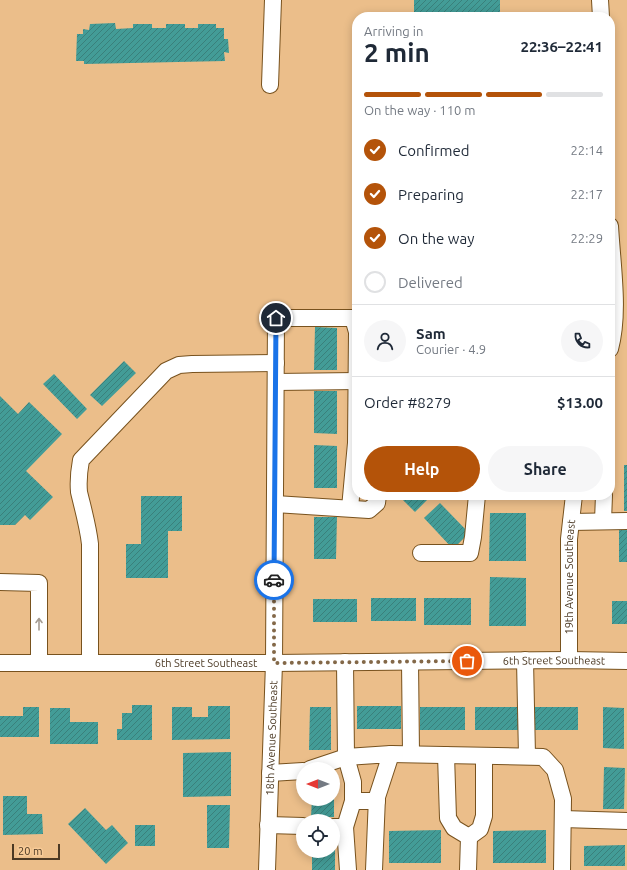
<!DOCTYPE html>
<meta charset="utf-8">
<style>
body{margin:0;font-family:Ubuntu,sans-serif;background:#f6f6f7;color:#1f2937;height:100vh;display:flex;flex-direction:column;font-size:15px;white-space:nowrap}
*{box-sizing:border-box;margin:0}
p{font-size:13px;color:#747a83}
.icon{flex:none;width:22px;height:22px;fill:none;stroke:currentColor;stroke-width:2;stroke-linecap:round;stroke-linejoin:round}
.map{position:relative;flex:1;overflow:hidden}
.details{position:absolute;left:352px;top:12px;width:263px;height:488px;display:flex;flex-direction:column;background:#fff;border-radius:16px;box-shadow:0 2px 10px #0003}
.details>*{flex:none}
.needle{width:26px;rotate:270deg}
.buttons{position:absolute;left:296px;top:762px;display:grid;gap:8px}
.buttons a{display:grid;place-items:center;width:44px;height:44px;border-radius:50%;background:#fff;box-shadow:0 2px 10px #0003;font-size:20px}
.scale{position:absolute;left:12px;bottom:10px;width:48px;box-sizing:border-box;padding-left:4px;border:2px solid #4b3924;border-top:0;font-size:11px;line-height:14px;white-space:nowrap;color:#4b3924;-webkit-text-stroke:3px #f8cb97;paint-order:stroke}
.pin{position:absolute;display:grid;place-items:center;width:34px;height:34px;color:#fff;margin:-17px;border:2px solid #fff;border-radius:50%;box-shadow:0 1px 4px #0007}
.courier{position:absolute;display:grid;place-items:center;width:40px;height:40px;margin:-20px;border:3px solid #1a73e8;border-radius:50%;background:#fff;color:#222;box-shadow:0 1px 5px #0007}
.headline em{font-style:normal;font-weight:700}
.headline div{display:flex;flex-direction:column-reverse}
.headline{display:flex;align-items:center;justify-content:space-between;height:68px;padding:0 12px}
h1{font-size:26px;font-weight:700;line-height:30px}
.bar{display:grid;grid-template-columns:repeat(4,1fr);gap:6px 4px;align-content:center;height:48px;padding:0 12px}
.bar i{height:5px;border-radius:3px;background:#e0e1e3}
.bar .on{background:#b45309}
.bar p{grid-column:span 4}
.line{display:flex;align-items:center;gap:10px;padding:0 12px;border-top:1px solid #e0e1e3}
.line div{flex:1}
.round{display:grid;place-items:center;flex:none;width:42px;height:42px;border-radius:21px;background:#f6f6f7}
ol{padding:0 12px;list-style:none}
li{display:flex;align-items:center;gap:12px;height:44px}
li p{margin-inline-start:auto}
li .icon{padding:4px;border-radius:50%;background:#b45309;color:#fff;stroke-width:4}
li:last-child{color:#747a83}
li i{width:22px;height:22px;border:2px solid #e0e1e3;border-radius:50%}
.action{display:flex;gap:8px;margin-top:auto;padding:8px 12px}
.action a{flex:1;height:46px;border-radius:24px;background:#b45309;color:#fff;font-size:16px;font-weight:700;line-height:46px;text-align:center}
.action a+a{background:#f6f6f7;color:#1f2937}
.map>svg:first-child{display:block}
</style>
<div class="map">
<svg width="627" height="870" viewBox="0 0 627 870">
<defs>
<pattern id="building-hatch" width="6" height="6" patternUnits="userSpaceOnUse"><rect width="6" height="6" fill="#439c97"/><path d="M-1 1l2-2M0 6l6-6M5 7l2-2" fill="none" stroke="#3a807b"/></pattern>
</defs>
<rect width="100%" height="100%" fill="#ebbe8a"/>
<path fill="url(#building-hatch)" d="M414 0H500V17H414Z
M115 23 116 29 133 28V24H152V28H166V24H185V28H198V24H216V28H224V39H228L229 53 224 52 225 61 84 64V61H76L77 34H83V29L89 30 90 24Z
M315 327 337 328V370H314Z
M124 361 136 373 102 406 90 395Z
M54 374 87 409 77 419 43 384Z
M314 391H337V434L314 433Z
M0 396 18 414 29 402 62 434 26 471 53 497 30 520 25 515 15 525H0Z
M314 445 337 446V488H314Z
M624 465H627V511H624Z
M398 495H432L415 512Z
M141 496H182V531H168V578H126V544H141Z
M440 503 469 533 453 549 424 518Z
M490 513H526V561H489Z
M314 517H337L336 559H314Z
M619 528H627V562H619Z
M490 577 526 578V626H489Z
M371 598H416V621H371Z
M424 598H471V625H424Z
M313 599H357V622H313Z
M612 601H627V624H612Z
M132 705H152V740H117V729H122V713H132Z
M208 706H230V739L172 740V707H192V717H208Z
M357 706H401V729H357Z
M23 707H39V737H0V716H23Z
M310 707H331V750H309Z
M420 707H465V730H420Z
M475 707H520V730H475Z
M534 707H578V730H534Z
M603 707 624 708V749L603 748Z
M50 708H70V722H98V744H50Z
M231 752V796L183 797V753Z
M604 767 625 768 624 809H603Z
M3 796H27V814H42L43 834 3 835Z
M312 799H334V817H311Z
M207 805H230L229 848H207Z
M85 808 106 830 112 825 128 843 106 864 68 824Z
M135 825H155V846H135Z
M441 830V863H389V831Z
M546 830V863H493V831Z
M333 837H335V870H312V851H333Z
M625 845V866H584V846Z"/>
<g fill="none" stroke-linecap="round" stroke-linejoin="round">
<defs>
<g id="minor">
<path d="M600 0 601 17"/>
<path d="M270 85 273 0"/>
<path d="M610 226C612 264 620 312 610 349"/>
<path d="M276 382 357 381"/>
<path d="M275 504 369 510 377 503 378 495"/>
<path d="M603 521 604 495"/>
<path d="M571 522 627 521"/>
<path d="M421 553H470L473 537 477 495"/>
<path d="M0 582 39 583V663"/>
<path d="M525 660 527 756"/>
<path id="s1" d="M569 660V539L574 495"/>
<path d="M345 662 346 757 353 782V801"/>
<path d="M410 662 411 754"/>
<path id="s2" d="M0 663H274L569 660 627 661"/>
<path d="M90 663V544C88 526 83 509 79 492 78 481 79 471 81 460L166 371 179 365 192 364 276 363"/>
<path d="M391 754 543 757 555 770 563 799 562 870"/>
<path d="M446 755 448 818 454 828 469 837 468 870"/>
<path d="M310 769 346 757 391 754 377 797 374 870"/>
<path d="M270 773 303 771"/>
<path d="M563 819 627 821"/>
<path d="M268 825 303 826"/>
<path d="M333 827H345L348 870"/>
<path d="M345 827 353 801H377"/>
<path d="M469 837 480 829 484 816V756"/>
<path id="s3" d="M267 870 274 663 276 318H353L357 332 356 443 350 508"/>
</g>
</defs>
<use href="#minor" stroke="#78521e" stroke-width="18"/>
<use href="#minor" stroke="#fff" stroke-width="16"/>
</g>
<defs><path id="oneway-shaft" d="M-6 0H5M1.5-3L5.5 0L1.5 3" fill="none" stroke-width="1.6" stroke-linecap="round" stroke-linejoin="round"/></defs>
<use stroke="#a59c92" href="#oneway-shaft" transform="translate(39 624) rotate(-90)"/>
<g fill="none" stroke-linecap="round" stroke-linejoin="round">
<path stroke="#836848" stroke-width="4" stroke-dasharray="0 7.2" d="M274 580V663L467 661"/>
<path stroke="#1a73e8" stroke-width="5" d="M274 580 276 318"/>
</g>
<g text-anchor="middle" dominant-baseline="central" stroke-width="3.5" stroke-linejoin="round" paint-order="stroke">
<g font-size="11" fill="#4b3924" stroke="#f8cb97">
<text stroke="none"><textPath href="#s1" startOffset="83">19th Avenue Southeast</textPath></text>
<text stroke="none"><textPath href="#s2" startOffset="554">6th Street Southeast</textPath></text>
<text stroke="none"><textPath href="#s2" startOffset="206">6th Street Southeast</textPath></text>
<text stroke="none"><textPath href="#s3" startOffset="132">18th Avenue Southeast</textPath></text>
</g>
</g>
</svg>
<div class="buttons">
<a><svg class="needle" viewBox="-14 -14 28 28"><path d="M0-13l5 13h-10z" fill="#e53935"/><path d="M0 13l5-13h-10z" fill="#747a83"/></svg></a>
<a><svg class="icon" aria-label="locate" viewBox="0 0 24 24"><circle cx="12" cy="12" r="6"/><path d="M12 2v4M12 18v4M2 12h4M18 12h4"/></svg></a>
</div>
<div class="scale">20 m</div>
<div class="pin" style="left:467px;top:661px;background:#ea580c"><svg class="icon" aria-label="bag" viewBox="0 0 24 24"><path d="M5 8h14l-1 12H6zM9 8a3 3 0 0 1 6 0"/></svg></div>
<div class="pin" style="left:276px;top:318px;background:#1f2937"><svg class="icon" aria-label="home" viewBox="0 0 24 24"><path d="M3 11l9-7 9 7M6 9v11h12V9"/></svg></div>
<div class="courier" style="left:274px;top:580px"><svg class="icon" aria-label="car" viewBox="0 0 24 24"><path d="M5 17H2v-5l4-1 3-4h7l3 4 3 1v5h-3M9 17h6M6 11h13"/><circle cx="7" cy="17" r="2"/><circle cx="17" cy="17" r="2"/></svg></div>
<section class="details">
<div class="headline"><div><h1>2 min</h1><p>Arriving in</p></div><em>22:36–22:41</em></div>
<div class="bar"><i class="on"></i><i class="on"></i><i class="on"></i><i></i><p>On the way · 110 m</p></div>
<ol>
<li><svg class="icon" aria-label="check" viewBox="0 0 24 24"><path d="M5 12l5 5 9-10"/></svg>Confirmed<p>22:14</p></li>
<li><svg class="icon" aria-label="check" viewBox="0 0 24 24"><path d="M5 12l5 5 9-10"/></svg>Preparing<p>22:17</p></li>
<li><svg class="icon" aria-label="check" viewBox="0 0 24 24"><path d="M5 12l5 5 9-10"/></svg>On the way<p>22:29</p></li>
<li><i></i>Delivered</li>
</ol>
<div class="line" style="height:72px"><a class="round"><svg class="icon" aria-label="person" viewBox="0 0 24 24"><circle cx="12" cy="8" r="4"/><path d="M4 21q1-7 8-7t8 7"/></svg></a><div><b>Sam</b><p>Courier · 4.9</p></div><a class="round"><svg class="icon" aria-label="phone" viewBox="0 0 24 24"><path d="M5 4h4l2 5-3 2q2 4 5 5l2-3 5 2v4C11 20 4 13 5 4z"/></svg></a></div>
<div class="line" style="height:52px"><div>Order #8279</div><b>$13.00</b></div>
<div class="action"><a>Help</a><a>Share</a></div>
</section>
</div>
